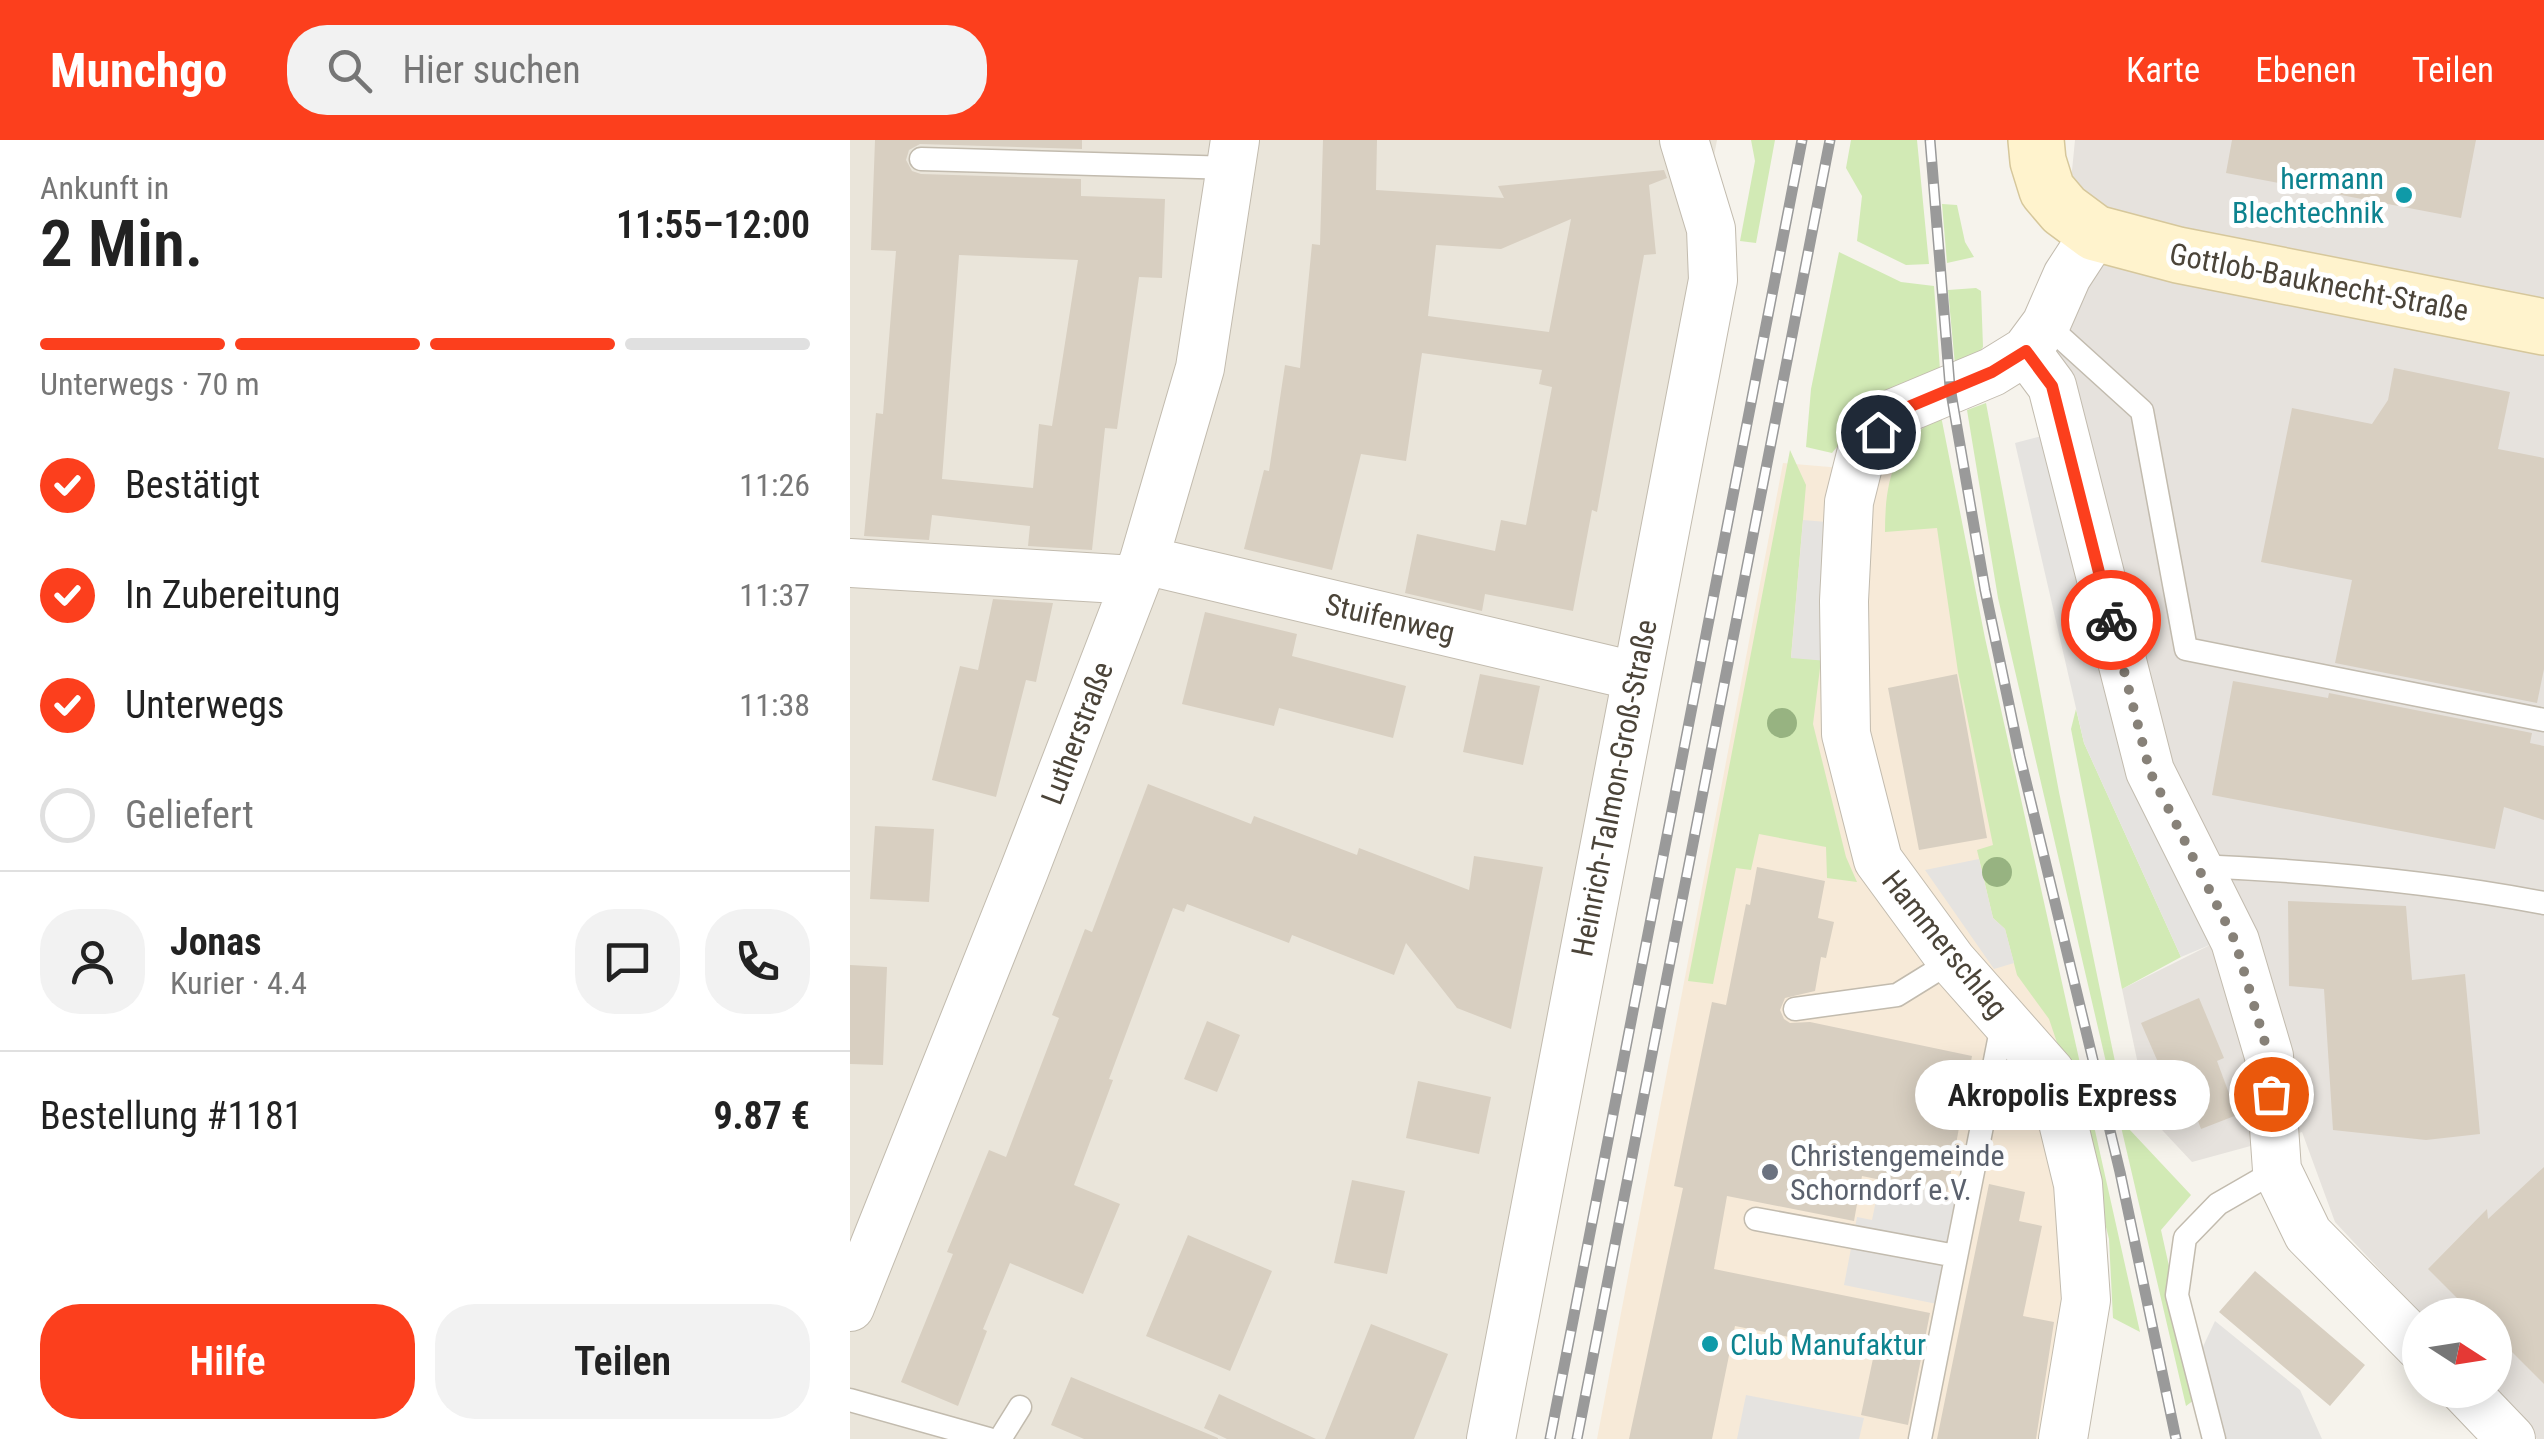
<!DOCTYPE html>
<html lang="de">
<meta charset="utf-8">
<style>
body{margin:0;font-family:"Roboto Condensed",sans-serif;background:#f2f2f2;color:#222;height:100vh;display:flex;flex-direction:column;font-size:38px;white-space:nowrap}
*{box-sizing:border-box;margin:0}
p{font-size:32px;color:#767676}
.icon{flex:none;width:55px;height:55px;fill:none;stroke:currentColor;stroke-width:2;stroke-linecap:round;stroke-linejoin:round}
.map{position:relative;flex:1;overflow:hidden}
.side{display:flex;flex-direction:column;background:#fff;width:850px}
.side>*{flex:none}
.needle{width:65px;rotate:102deg}
.tools{position:absolute;left:1552px;top:1158px;display:grid;gap:20px}
.tools a{display:grid;place-items:center;width:110px;height:110px;border-radius:50%;background:#fff;box-shadow:0 5px 25px #0003;font-size:50px}
.pin{position:absolute;display:grid;place-items:center;width:85px;height:85px;color:#fff;margin:-42px;border:5px solid #fff;border-radius:50%;box-shadow:0 2px 10px #0007}
.courier{position:absolute;display:grid;place-items:center;width:100px;height:100px;margin:-50px;border:8px solid #fc3f1d;border-radius:50%;background:#fff;color:#222;box-shadow:0 2px 12px #0007}
.bubble{position:absolute;height:70px;border-radius:35px;background:#fff;box-shadow:0 5px 25px #0003;font-size:32px;font-weight:600;line-height:70px;text-align:center}
.overview em{font-style:normal;font-weight:600}
.overview div{display:flex;flex-direction:column-reverse}
.overview{display:flex;align-items:center;justify-content:space-between;height:170px;padding:0 40px}
h1{font-size:65px;font-weight:600;line-height:75px}
.bar{display:grid;grid-template-columns:repeat(4,1fr);gap:15px 10px;align-content:center;height:120px;padding:0 40px}
.bar i{height:12px;border-radius:8px;background:#e0e0e0}
.bar .selected{background:#fc3f1d}
.bar p{grid-column:span 4}
.line{display:flex;align-items:center;gap:25px;padding:0 40px;border-top:2px solid #e0e0e0}
.line div{flex:1}
.round{display:grid;place-items:center;flex:none;width:105px;height:105px;border-radius:40px;background:#f2f2f2}
ol{padding:0 40px;list-style:none}
li{display:flex;align-items:center;gap:30px;height:110px}
li p{margin-inline-start:auto}
li .icon{padding:10px;border-radius:50%;background:#fc3f1d;color:#fff;stroke-width:4}
li:last-child{color:#767676}
li i{width:55px;height:55px;border:5px solid #e0e0e0;border-radius:50%}
.primary-button{display:flex;gap:20px;margin-top:auto;padding:20px 40px}
.primary-button a{flex:1;height:115px;border-radius:40px;background:#fc3f1d;color:#fff;font-size:40px;font-weight:600;line-height:115px;text-align:center}
.primary-button a+a{background:#f2f2f2;color:#222}
header{display:flex;align-items:center;gap:60px;box-sizing:border-box;height:140px;padding:0 50px;background:#fc3f1d;color:#fff}
header strong{font-size:48px}
nav{display:flex;gap:55px;margin-inline-start:auto;font-size:35px}
.search{width:700px;height:90px;background:#f2f2f2;display:flex;align-items:center;gap:25px;box-sizing:border-box;padding:0 35px;border-radius:40px;color:#767676;font-size:38px}
main{display:flex;flex:1;min-height:0}
.map>svg:first-child{display:block}
</style>
<header>
<strong>Munchgo</strong>
<div class="search"><svg class="icon" aria-label="search" viewBox="0 0 24 24"><circle cx="10" cy="10" r="6"/><path d="M15 15l6 6"/></svg>Hier suchen</div>
<nav><a>Karte</a><a>Ebenen</a><a>Teilen</a></nav>
</header>
<main>
<section class="side">
<div class="overview"><div><h1>2 Min.</h1><p>Ankunft in</p></div><em>11:55–12:00</em></div>
<div class="bar"><i class="selected"></i><i class="selected"></i><i class="selected"></i><i></i><p>Unterwegs · 70 m</p></div>
<ol>
<li><svg class="icon" aria-label="check" viewBox="0 0 24 24"><path d="M5 12l5 5 9-10"/></svg>Bestätigt<p>11:26</p></li>
<li><svg class="icon" aria-label="check" viewBox="0 0 24 24"><path d="M5 12l5 5 9-10"/></svg>In Zubereitung<p>11:37</p></li>
<li><svg class="icon" aria-label="check" viewBox="0 0 24 24"><path d="M5 12l5 5 9-10"/></svg>Unterwegs<p>11:38</p></li>
<li><i></i>Geliefert</li>
</ol>
<div class="line" style="height:180px"><a class="round"><svg class="icon" aria-label="person" viewBox="0 0 24 24"><circle cx="12" cy="8" r="4"/><path d="M4 21q1-7 8-7t8 7"/></svg></a><div><b>Jonas</b><p>Kurier · 4.4</p></div><a class="round"><svg class="icon" aria-label="chat" viewBox="0 0 24 24"><path d="M4 5h16v11H9l-5 4z"/></svg></a><a class="round"><svg class="icon" aria-label="phone" viewBox="0 0 24 24"><path d="M5 4h4l2 5-3 2q2 4 5 5l2-3 5 2v4C11 20 4 13 5 4z"/></svg></a></div>
<div class="line" style="height:130px"><div>Bestellung #1181</div><b>9.87 €</b></div>
<div class="primary-button"><a>Hilfe</a><a>Teilen</a></div>
</section>
<div class="map">
<svg width="1694" height="1299" viewBox="0 0 1694 1299">
<rect width="100%" height="100%" fill="#f6f3ec"/>
<path fill="#eae5da" d="M0 0H867L691 929 616 1299H0Z"/>
<path fill="#f7ead8" d="M933 323 1097 337 1245 1024 1200 1299H747Z"/>
<path fill="#e6e2dd" d="M1225 0H1694V1299H1687L1642 1250H1645V1175H1572L1485 1082 1452 992 1342 1022 1299 976 1272 849 1362 804 1196 295Z"/>
<path fill="#d2eab5" d="M901 0H925L906 103 890 101 905 21Z
M1001 0H1067L1079 124 1056 125 1007 101 1012 56 996 28Z
M1092 64 1107 65 1115 102 1124 117 1097 123Z
M989 112 1051 142 1084 146 1090 230 1028 257 982 313 956 307 961 249Z
M1126 148 1131 151 1133 207 1122 221 1105 225 1098 150Z
M1136 263 1209 652 1279 989 1341 1055 1311 1090 1348 1257 1336 1266 1148 458 1117 270Z
M1091 276 1135 498 1290 1192 1263 1178 1259 1099 1217 932 1199 879 1167 835 1155 789 1143 778 1127 710 1143 705 1108 532 1087 388 1035 392C1035 341 1043 303 1091 276Z
M940 310 956 345 941 517 971 520 963 584 996 717 1007 742 977 738 976 707 909 694 901 730 886 728 863 844 838 841Z
M1226 569 1234 603 1331 817 1272 849 1221 589Z"/>
<path fill="#e5e3e0" d="M1196 295 1362 804 1331 817 1234 603 1165 303Z
M953 380 989 383 978 521 941 518Z
M1129 719 1143 778 1155 789 1164 823 1144 829 1075 730Z
M1030 1041 1109 1057 1087 1164 994 1145 1007 1077 1022 1080Z
M1365 1181 1450 1250 1472 1299H1374L1350 1213Z
M896 1255 1014 1278 1009 1299H887Z"/>
<path fill="#d8cfc1" fill-rule="evenodd" d="M25 0H232V9L70 4 59 10 56 20 62 31 71 34 231 39V56L315 59 312 138 289 137 267 289 255 288 242 410 178 406 180 386 82 375 79 400 14 396 26 273 33 274 46 111 21 110ZM109 115 228 120 202 286 189 284 183 348 92 339Z
M473 0H527L526 50 654 58 648 46 814 30 817 38 799 45 806 114 794 115 747 372 742 370 723 471 635 454 632 471 555 453 567 394 645 411 651 380 676 385 702 247 689 244 692 230 572 213 556 321 511 314 482 430 394 409 414 330 419 331 435 225 450 228 462 104 470 105ZM721 79 699 192 578 176 586 105 651 109Z
M1382 0H1626L1611 78 1376 33Z
M1544 228 1660 252 1648 309 1694 318V529L1687 563 1485 523 1502 440 1411 422 1442 268 1522 284 1538 260Z
M143 459 203 463 186 542 176 540 146 657 82 640 110 526 128 530Z
M355 472 447 494 442 516 556 546 543 598 429 568 424 586 332 564Z
M630 534 690 546 673 625 613 612Z
M1107 534 1137 698 1069 710 1038 548Z
M1383 541 1478 558 1479 553 1682 593 1680 603 1694 606V680L1654 667 1645 709 1362 655Z
M298 644 401 684 404 676 507 715 509 708 619 750 624 716 693 727 661 889 607 868 556 803 544 835 442 795 439 803 337 764 334 772 323 768 259 939 263 940 224 1045 270 1064 233 1154 160 1123 133 1189 137 1191 108 1266 51 1242 103 1114 97 1112 139 1010 156 1017 209 878 202 875 235 789 242 792Z
M25 686 84 689 79 762 20 759Z
M907 727 975 741 968 778 984 782 976 818 971 817 965 851 935 858 930 870 934 879 940 883 960 882 1122 916 1097 1054 1012 1036 1004 1081 877 1056 864 1129 1080 1173 1058 1285 1011 1275 1024 1214 885 1186 862 1299H779L833 1048 824 1046 862 862 876 865 896 764 900 765Z
M1438 761 1556 766 1562 840 1615 834 1630 994 1576 1000 1483 990 1474 849 1439 846Z
M0 825 37 827 33 925 0 924Z
M1349 858 1374 918 1367 921 1387 975 1351 989 1332 937 1317 943 1291 883Z
M357 881 390 895 367 952 334 939Z
M568 941 641 957 629 1014 556 998Z
M1694 1027V1244L1645 1195V1175H1624L1578 1129 1637 1069 1638 1079Z
M502 1040 555 1051 537 1134 484 1123Z
M1139 1044 1175 1052 1169 1081 1192 1086 1173 1176 1204 1182 1186 1299H1087Z
M338 1095 422 1131 380 1231 296 1196Z
M1405 1131 1515 1225 1480 1266 1369 1172Z
M521 1184 598 1214 564 1299H475Z
M221 1237 368 1298V1299H234L201 1285Z
M369 1254 466 1299H377L354 1288Z"/>
<g fill="none" stroke-linecap="round" stroke-linejoin="round">
<defs>
<path id="lane" d="M71 19 383 28
M1196 184 1292 271 1336 509 1694 580
M1348 726C1465 731 1580 741 1694 763
M945 869 1047 855 1102 821
M906 1079 1106 1116
M0 1260 139 1299
M150 1299 170 1267
M1070 1299 1153 880
M1364 1299 1327 1155 1335 1098 1368 1064 1427 1030"/>
<path id="street" d="M1176 211 1202 246 1300 631 1385 801 1419 916 1427 1030 1458 1094 1570 1207
M294 420 785 536
M0 423 285 440
M0 1167 174 731 294 420 350 228 385 0
M1614 1250 1661 1299
M641 1299 863 140 861 89 834 0
M1213 1299 1236 1160 1228 1044 1201 933 1102 821 1028 720 996 594 994 461 999 362 1012 310 1044 273 1142 232 1176 211 1196 184 1217 136 1245 93"/>
<path id="secondary" d="M1186 0 1188 21 1197 50 1214 70 1245 93 1328 115 1694 187"/>
</defs>
<use href="#lane" stroke="#c2bbae" stroke-width="25"/>
<use href="#street" stroke="#c2bbae" stroke-width="50"/>
<use href="#secondary" stroke="#d6c79b" stroke-width="58"/>
<use href="#lane" stroke="#fff" stroke-width="22"/>
<use href="#street" stroke="#fff" stroke-width="48"/>
<use href="#secondary" stroke="#fff3cd" stroke-width="55"/>
<defs>
<path id="rail" d="M1080 0 1100 247 1135 450 1170 617 1270 1032 1326 1299
M700 1299 952 0
M727 1299 980 0"/>
</defs>
<use href="#rail" stroke="#9a9a9a" stroke-width="11"/>
<use href="#rail" stroke="#fff" stroke-width="8" stroke-dasharray="22" stroke-linecap="butt"/>
</g>
<g fill="#97b381">
<circle cx="932" cy="583" r="15"/>
<circle cx="1147" cy="732" r="15"/>
</g>
<g fill="none" stroke-linecap="round" stroke-linejoin="round">
<path stroke="#878178" stroke-width="10" stroke-dasharray="0 18" d="M1261 480 1300 632 1385 801 1419 916 1421 954"/>
<path stroke="#fc3f1d" stroke-width="12" d="M1028 292 1044 273 1142 232 1176 211 1202 246 1261 480"/>
</g>
<g fill="#0f9aa8" stroke="#fff" stroke-width="4">
<circle cx="1554" cy="55" r="10"/>
<circle cx="860" cy="1204" r="10"/>
</g>
<circle fill="#6b7280" stroke="#fff" stroke-width="4" cx="920" cy="1032" r="10"/>
<g text-anchor="middle" dominant-baseline="central" stroke-width="10" stroke-linejoin="round" paint-order="stroke">
<g font-size="30" fill="#0d838f" stroke="#fff" text-anchor="end">
<text x="1534" y="38">hermann<tspan x="1534" dy="34">Blechtechnik</tspan></text>
<text x="880" y="1204" text-anchor="start">Club Manufaktur</text>
</g>
<g font-size="30" fill="#4b4439" stroke="#fff">
<text transform="translate(1469 142) rotate(11)">Gottlob-Bauknecht-Straße</text>
<text transform="translate(540 478) rotate(13)">Stuifenweg</text>
<text transform="translate(227 593) rotate(-69)">Lutherstraße</text>
<text transform="translate(764 648) rotate(-79)">Heinrich-Talmon-Groß-Straße</text>
<text transform="translate(1095 804) rotate(51)">Hammerschlag</text>
</g>
<g font-size="30" fill="#5b616d" stroke="#fff" text-anchor="start">
<text x="940" y="1015">Christengemeinde<tspan x="940" dy="34">Schorndorf e.V.</tspan></text>
</g>
</g>
</svg>
<div class="tools">
<a><svg class="needle" viewBox="-14 -14 28 28"><path d="M0-13l5 13h-10z" fill="#e53935"/><path d="M0 13l5-13h-10z" fill="#767676"/></svg></a>
</div>
<div class="pin" style="left:1421px;top:954px;background:#ea580c"><svg class="icon" aria-label="bag" viewBox="0 0 24 24"><path d="M5 8h14l-1 12H6zM9 8a3 3 0 0 1 6 0"/></svg></div>
<div class="pin" style="left:1028px;top:292px;background:#1f2937"><svg class="icon" aria-label="home" viewBox="0 0 24 24"><path d="M3 11l9-7 9 7M6 9v11h12V9"/></svg></div>
<div class="courier" style="left:1261px;top:480px"><svg class="icon" aria-label="bike" viewBox="0 0 24 24"><circle cx="6" cy="16" r="4"/><circle cx="18" cy="16" r="4"/><path d="M6 16l4-8h5l3 8M10 8l3 8H6M13 5h3"/></svg></div>
<div class="bubble" style="left:1065px;top:920px;width:295px">Akropolis Express</div>
</div>
</main>
